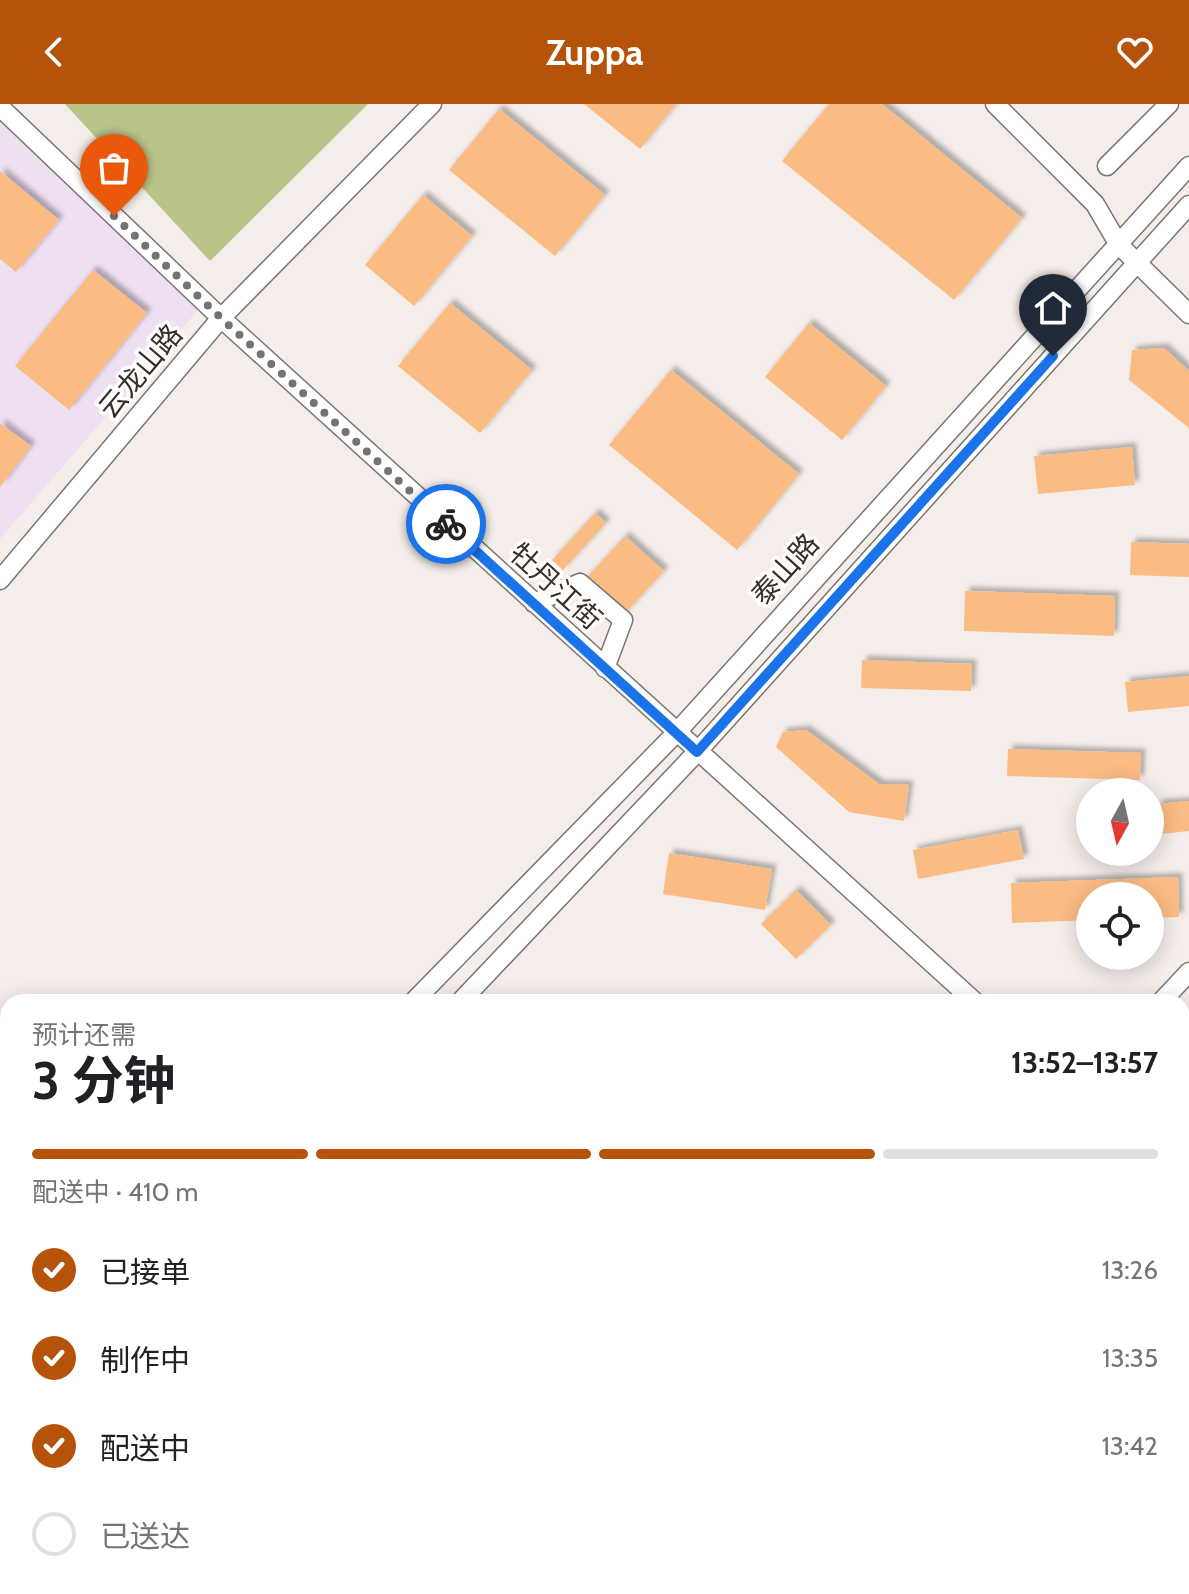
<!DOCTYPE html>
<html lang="zh">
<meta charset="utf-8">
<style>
body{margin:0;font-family:Cabin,"Noto Sans SC",sans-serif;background:#f6f6f6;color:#202124;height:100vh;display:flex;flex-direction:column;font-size:30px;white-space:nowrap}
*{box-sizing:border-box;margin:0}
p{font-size:26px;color:#757577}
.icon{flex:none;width:44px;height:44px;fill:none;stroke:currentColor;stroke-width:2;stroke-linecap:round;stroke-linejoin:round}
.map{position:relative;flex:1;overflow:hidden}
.panel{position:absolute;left:0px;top:890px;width:1190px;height:600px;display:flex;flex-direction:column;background:#fff;border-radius:24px 24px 0 0;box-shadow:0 4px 20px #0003}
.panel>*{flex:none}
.needle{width:52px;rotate:188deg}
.buttons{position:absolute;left:1076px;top:674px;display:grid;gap:16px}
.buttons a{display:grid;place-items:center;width:88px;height:88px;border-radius:50%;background:#fff;box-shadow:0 4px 20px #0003;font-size:40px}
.pin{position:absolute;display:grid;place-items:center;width:68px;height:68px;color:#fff;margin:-82px -34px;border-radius:50% 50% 50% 0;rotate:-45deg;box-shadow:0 0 8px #0007}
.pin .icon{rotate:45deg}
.courier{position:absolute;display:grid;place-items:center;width:80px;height:80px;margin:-40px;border:6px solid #1a73e8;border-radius:50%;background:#fff;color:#222;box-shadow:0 2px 10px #0007}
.head em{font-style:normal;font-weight:700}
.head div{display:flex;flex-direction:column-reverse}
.head{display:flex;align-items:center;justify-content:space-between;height:136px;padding:0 32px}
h1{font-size:52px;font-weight:700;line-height:60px}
.bar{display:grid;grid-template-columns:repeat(4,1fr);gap:12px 8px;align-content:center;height:96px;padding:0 32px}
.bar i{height:10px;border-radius:6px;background:#e0e0e0}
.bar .selected{background:#b45309}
.bar p{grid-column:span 4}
ol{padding:0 32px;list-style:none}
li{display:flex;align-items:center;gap:24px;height:88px}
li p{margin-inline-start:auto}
li .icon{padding:8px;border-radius:50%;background:#b45309;color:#fff;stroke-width:4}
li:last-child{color:#757577}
li i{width:44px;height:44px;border:4px solid #e0e0e0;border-radius:50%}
header{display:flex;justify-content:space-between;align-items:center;height:104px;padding:0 32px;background:#b45309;color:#fff;font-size:36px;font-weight:700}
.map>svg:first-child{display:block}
</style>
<header><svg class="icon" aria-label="back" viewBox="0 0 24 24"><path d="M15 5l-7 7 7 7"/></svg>Zuppa<svg class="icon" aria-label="heart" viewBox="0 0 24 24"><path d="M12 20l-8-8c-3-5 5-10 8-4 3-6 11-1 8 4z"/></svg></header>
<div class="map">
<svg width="1189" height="1490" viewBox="0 0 1189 1490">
<defs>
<filter id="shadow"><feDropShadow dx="4.5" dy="-4.5" stdDeviation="2" flood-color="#0004"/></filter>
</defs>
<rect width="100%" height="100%" fill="#f5ede9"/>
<path fill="#efdff2" d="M0 3 205 198 0 435Z"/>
<path fill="#f5deea" d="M0 1369 8 1375V1482H143L153 1490H0Z"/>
<path fill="#b8c488" d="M65 0H368L210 157Z
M0 1004 8 1010V1140L0 1134Z
M440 1482H576L567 1490H451Z"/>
<path fill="#27d0e4" d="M0 1133 8 1140V1224L0 1216Z
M326 1482H426L436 1490H336Z"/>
<path fill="#fbbc83" filter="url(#shadow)" d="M584 0H676L640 45Z
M829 0H882L1022 114 954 196 782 57Z
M499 5 605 91 555 152 449 66Z
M0 67 59 116 16 168 0 155Z
M423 91 472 132 414 202 365 161Z
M93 166 147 209 69 306 15 262Z
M450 199 532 266 480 329 398 262Z
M809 219 886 282 842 336 765 273Z
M1164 244 1189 267V324L1129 276 1132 246Z
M671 266 799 370 737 446 609 341Z
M0 319 31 342 0 383Z
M1132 343 1135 381 1038 390 1034 352Z
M595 409 606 419 563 466 552 456Z
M625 432 664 467 618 517 579 482Z
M1131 438 1189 440V473L1130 471Z
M965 487 1115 492 1114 532 964 527Z
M862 556 972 560 971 587 861 584Z
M1189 572V602L1128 608 1125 578Z
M806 626 879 680 909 681 904 717 849 708 776 643 783 628Z
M1008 645 1141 649 1140 676 1007 672Z
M1189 697V727L1160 730 1157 700Z
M1018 726 1024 755 918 775 913 746Z
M669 749 772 765 765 806 663 790Z
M1178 773 1179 813 1150 814V792H1090V816L1012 819 1011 779Z
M796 786 831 821 796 855 761 820Z
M1182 964H1189V994H1182Z
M1186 1381 1189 1382V1418H1182Z
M8 1407V1464L0 1458V1417Z
M671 1482H713L722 1490H664Z
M898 1482H906L916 1490H891Z"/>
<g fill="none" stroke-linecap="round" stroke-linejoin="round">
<defs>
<path id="minor" d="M995 0 1095 100 1119 141 1189 210
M0 3 221 214 975 898
M1107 62 1169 0
M0 476 221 214 432 0
M534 499 580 479 623 516 605 564
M413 898 676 629 1189 62
M460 898 697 648 1189 101
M1161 898 1189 868
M1182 1084 1189 1091
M98 1482 108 1490
M23 1490 26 1482
M612 1490 620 1482"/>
<path id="major" d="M0 1242 8 1248
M0 1276 8 1266
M242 1482 251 1490
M290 1482 300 1490"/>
</defs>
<use href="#minor" stroke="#7c7572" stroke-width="21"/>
<use href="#major" stroke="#177680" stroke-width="25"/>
<use href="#minor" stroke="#fff" stroke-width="18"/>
<use href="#major" stroke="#6bc4cd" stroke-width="22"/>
</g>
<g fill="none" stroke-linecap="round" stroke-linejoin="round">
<path stroke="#76726f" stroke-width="8" stroke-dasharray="0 14.4" d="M114 112 221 214 446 420"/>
<path stroke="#1a73e8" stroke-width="10" d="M446 420 697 648 1053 252"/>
</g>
<g text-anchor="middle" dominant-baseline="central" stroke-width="7" stroke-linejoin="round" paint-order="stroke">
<g font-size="28" fill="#322f2e" stroke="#fffcfa">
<text transform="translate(140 267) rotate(-50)">云龙山路</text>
<text transform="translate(785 465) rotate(-48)">泰山路</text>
<text transform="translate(556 482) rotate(42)">牡丹江街</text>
</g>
</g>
</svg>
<div class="buttons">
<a><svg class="needle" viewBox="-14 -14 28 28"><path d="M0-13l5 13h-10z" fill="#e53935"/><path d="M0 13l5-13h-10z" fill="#757577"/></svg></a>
<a><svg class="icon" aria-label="locate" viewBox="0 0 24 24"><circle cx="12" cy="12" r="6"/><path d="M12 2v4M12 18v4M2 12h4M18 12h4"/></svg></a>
</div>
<div class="pin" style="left:114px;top:112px;background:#ea580c"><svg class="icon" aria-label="bag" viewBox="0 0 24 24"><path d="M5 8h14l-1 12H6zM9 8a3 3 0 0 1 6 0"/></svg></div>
<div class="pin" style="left:1053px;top:252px;background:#1f2937"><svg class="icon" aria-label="home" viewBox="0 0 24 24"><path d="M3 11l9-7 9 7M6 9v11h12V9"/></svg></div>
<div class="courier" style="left:446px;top:420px"><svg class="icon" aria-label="bike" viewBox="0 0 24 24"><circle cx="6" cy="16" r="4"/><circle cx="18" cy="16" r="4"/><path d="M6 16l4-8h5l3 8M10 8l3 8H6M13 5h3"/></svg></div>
<section class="panel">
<div class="head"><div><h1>3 分钟</h1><p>预计还需</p></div><em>13:52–13:57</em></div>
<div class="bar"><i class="selected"></i><i class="selected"></i><i class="selected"></i><i></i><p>配送中 · 410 m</p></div>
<ol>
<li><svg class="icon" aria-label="check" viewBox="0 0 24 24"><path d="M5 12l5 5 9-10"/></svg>已接单<p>13:26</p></li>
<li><svg class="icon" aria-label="check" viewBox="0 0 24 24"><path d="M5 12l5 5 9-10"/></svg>制作中<p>13:35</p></li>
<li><svg class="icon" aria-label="check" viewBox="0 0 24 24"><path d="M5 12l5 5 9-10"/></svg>配送中<p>13:42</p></li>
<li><i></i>已送达</li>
</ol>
</section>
</div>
